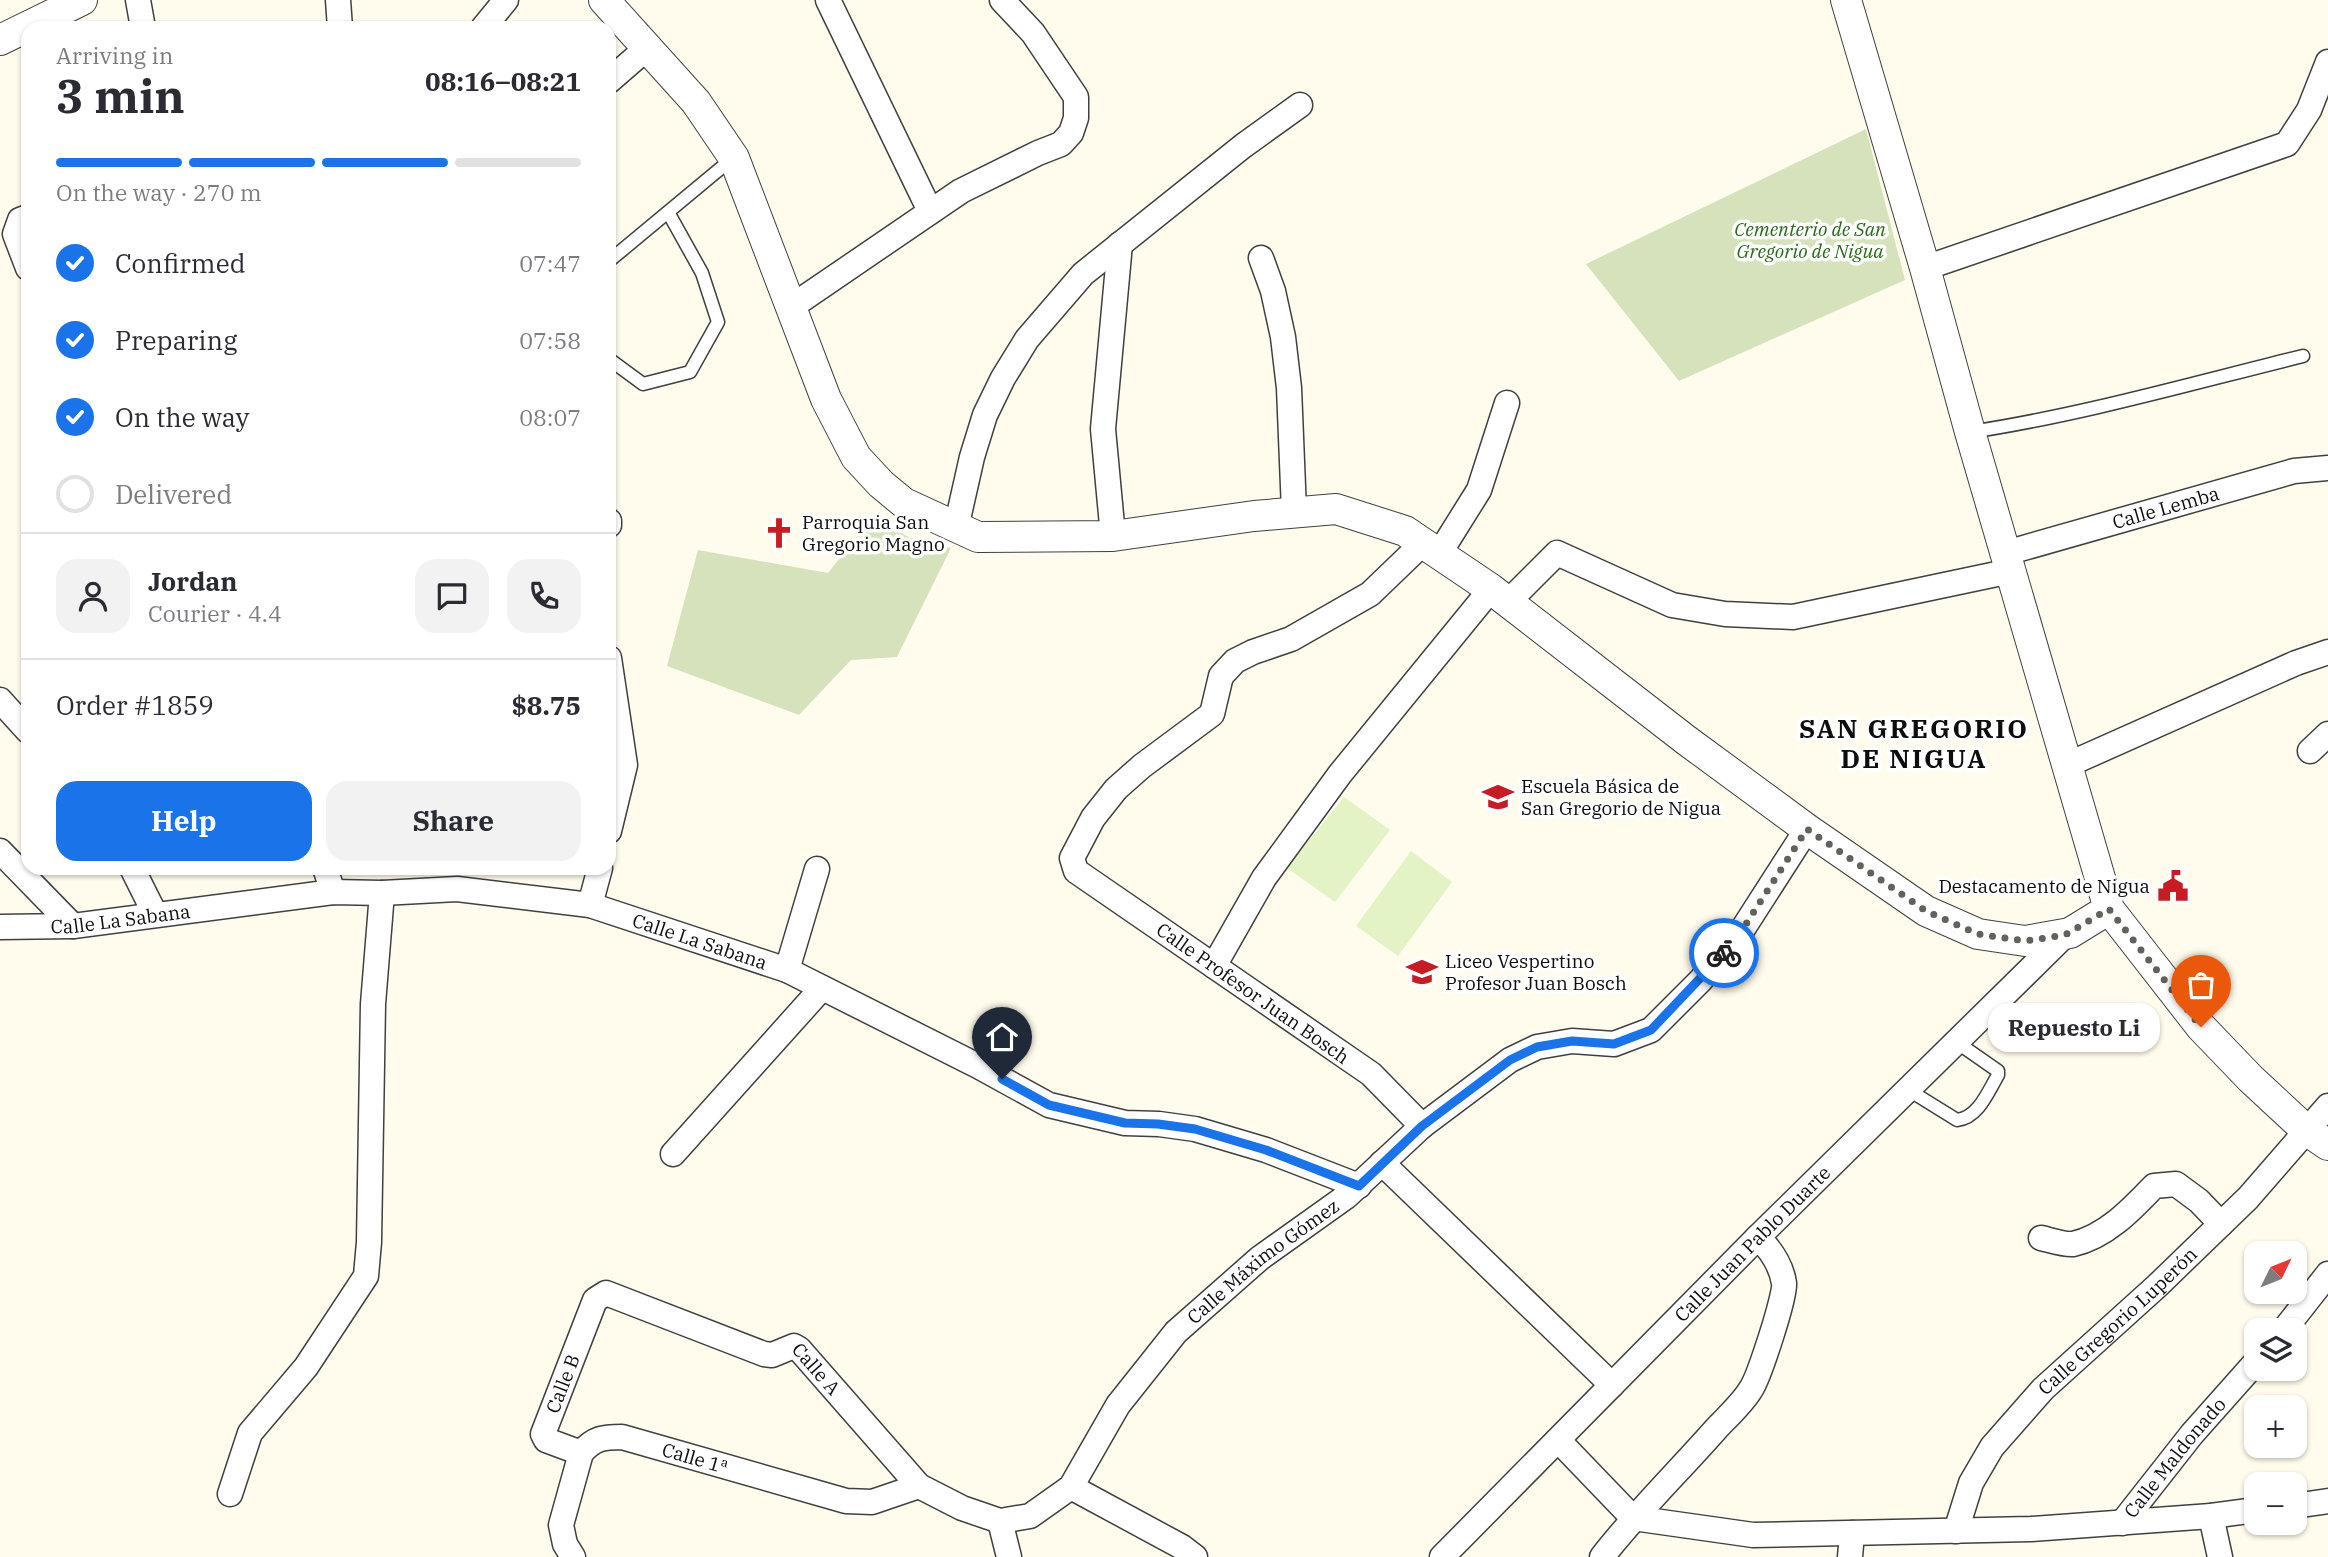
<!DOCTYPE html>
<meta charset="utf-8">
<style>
body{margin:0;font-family:"IBM Plex Serif",serif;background:#f2f2f3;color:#2b2b33;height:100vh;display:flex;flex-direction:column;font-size:26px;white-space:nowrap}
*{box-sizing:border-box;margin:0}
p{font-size:23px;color:#7c7c81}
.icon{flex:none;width:38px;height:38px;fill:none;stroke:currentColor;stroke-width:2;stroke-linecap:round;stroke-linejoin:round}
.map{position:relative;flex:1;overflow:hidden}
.panel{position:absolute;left:21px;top:21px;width:595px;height:854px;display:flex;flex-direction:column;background:#fff;border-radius:21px;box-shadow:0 2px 5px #0004}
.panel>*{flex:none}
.needle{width:46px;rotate:47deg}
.fabs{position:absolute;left:2244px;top:1241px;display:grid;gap:14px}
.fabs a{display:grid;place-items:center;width:63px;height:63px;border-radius:14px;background:#fff;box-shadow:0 2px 5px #0004;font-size:35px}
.pin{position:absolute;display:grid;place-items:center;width:60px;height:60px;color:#fff;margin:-72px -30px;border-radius:50% 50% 50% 0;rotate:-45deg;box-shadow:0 0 7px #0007}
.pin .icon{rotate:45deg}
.courier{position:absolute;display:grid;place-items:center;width:70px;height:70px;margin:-35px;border:5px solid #1a73e8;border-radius:50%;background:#fff;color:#222;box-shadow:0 2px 9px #0007}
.bubble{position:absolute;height:49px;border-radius:21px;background:#fff;box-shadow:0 2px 5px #0004;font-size:23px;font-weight:700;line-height:49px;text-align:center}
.head em{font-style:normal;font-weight:700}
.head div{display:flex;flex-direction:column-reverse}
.head{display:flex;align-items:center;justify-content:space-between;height:119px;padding:0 35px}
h1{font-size:46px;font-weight:700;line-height:52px}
.bar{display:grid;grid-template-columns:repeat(4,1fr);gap:10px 7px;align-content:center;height:84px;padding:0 35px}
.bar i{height:9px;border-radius:5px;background:#e1e1e2}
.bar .active{background:#1a73e8}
.bar p{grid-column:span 4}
.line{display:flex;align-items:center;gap:18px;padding:0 35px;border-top:2px solid #e1e1e2}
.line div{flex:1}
.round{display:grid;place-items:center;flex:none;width:74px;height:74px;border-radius:21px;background:#f2f2f3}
ol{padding:0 35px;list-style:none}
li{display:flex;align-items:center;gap:21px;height:77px}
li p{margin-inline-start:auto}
li .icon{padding:7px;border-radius:50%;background:#1a73e8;color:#fff;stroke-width:4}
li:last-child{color:#7c7c81}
li i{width:38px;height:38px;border:4px solid #e1e1e2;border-radius:50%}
.button{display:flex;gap:14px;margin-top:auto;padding:14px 35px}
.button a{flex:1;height:80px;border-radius:21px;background:#1a73e8;color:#fff;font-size:28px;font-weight:700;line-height:80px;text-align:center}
.button a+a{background:#f2f2f3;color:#2b2b33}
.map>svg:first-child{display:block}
</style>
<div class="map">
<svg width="2328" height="1557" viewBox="0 0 2328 1557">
<rect width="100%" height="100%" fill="#fffced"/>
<path fill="#d6e2bc" d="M1866 129 1905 280 1679 381 1586 264Z
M873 516 910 538 951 548 897 657 851 660 799 715 667 666 698 550 828 573Z"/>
<path fill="#e3f3c6" d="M1344 797 1390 830 1335 902 1287 868Z
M1411 851 1452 882 1398 956 1356 926Z"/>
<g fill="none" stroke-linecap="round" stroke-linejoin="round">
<defs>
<path id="service" d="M609 261 733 158
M609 359 643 384 690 372 718 322 702 273 668 212
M1970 432C2082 415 2193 383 2303 356
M1907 1089 1957 1120C1978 1118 1988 1092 1998 1075V1071L1955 1041"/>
<g id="minor">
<path d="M138 0 143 28"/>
<path d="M338 0 340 28"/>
<path d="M828 0 930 211"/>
<path d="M483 28 506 0"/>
<path d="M609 81 647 48"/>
<path d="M28 217 20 220 15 234 28 268"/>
<path d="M1261 258 1273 291 1283 337 1289 388 1294 511"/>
<path d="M1925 268 2287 144 2309 110 2328 62"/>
<path d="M791 307 961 191 1038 153 1061 144 1071 133 1076 118V97L1033 33 1002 0"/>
<path d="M609 521V525"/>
<path d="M956 528 972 457 985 415 1003 378 1027 339 1083 274 1243 146 1300 105"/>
<path d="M1113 536 1103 429 1120 244"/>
<path id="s1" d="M2006 553 2294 471 2328 468"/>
<path d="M1439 554 1479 490 1507 403"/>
<path d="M1508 602 1557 553 1672 605 1725 614 1793 617 2011 571"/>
<path d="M609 658 625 765 609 831"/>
<path d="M0 700 28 731"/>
<path d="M2310 751 2328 734"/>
<path d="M2067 765 2296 663 2328 652"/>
<path d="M0 851 73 926"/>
<path d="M132 868 155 914"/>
<path d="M325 868 333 892"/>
<path d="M590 905 600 868"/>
<path id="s2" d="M0 927 73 926 333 892 382 893 457 889 590 905 787 970 978 1066 1049 1105 1125 1123 1159 1124 1195 1129 1266 1150 1359 1186"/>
<path d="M1214 966 1264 878 1340 774 1491 589"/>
<path d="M787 970 817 869"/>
<path d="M1422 1126 1371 1074 1076 871 1072 858 1093 818 1116 789 1142 766 1212 714 1221 676 1235 661 1253 652 1291 639 1370 594 1423 543"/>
<path d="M673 1154 822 988"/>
<path d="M1382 1163 1612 1385"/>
<path d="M2041 1238C2050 1240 2064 1245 2073 1244 2106 1237 2133 1208 2154 1186L2176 1184 2199 1201 2221 1224"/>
<path d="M2284 1330 2328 1274"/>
<path d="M1558 1440 1633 1518 1753 1535 2031 1529 2211 1516 2256 1510"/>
<path id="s3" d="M581 1453 546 1440 543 1434 595 1300 606 1293 764 1354 772 1355 794 1346 799 1349 919 1486 962 1508 1000 1521 1030 1516 1071 1487 1118 1405 1176 1332 1260 1258 1347 1196 1422 1126 1510 1060 1537 1047 1572 1041 1614 1044 1651 1030 1700 981 1737 938 1807 829"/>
<path d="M1071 1487 1182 1547 1195 1557"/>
<path d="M230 1494 250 1433 306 1367 366 1276 369 1242 373 1004 382 893"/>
<path d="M2294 1506 2328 1501"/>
<path d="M2211 1516 2220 1557"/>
<path d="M1000 1521 1009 1557"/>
<path id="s4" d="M2122 1523 2192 1434 2256 1362"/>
<path id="s5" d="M1956 1531 1971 1483 1992 1447 2043 1389 2157 1286 2248 1198 2328 1106"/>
<path d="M573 1557 565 1544 561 1525 581 1453C594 1438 603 1437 622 1437L846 1501 872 1502 919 1486"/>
<path id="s6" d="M1442 1557 1758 1237 2065 935"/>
<path d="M1602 1557C1637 1512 1678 1472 1716 1429 1727 1417 1742 1404 1751 1389 1759 1377 1786 1295 1784 1283 1781 1264 1771 1250 1758 1237"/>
<path d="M1850 1557 1852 1533"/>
</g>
<path id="tertiary" d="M604 0 696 102 734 158 826 399 856 457 881 484 904 503 978 537 1113 536 1254 516 1336 509 1405 531 1491 589 1686 740 1807 829 1926 911 1978 934 2025 941 2070 933 2109 909
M1846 0 1925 268 1970 432 2109 909 2201 1027 2251 1079 2306 1130 2328 1145
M0 40 82 0"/>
</defs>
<use href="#service" stroke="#404040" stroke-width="15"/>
<use href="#minor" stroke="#404040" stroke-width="27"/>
<use href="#tertiary" stroke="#404040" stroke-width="32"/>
<use href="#service" stroke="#fff" stroke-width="12"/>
<use href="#minor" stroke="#fff" stroke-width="24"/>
<use href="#tertiary" stroke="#fff" stroke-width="30"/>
</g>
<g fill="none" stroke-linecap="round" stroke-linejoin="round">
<path stroke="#62615b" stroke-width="7" stroke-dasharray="0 12.6" d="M1724 953 1737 938 1807 829 1926 911 1978 934 2025 941 2065 935 2109 909 2201 1027"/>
<path stroke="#1a73e8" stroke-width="9" d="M1002 1079 1049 1105 1125 1123 1158 1124 1195 1129 1266 1150 1359 1186 1422 1126 1510 1060 1537 1047 1572 1041 1614 1044 1651 1030 1724 953"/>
</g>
<defs>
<symbol id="church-bare" viewBox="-9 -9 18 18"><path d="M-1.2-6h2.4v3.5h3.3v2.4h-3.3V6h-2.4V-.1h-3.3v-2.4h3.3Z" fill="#c61c23" stroke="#fff" stroke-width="2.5" paint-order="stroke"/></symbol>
<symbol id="school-bare" viewBox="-9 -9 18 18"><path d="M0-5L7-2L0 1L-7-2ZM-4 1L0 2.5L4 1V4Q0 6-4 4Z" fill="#c61c23" stroke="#fff" stroke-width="2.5" paint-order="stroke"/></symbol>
<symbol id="civic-bare" viewBox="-9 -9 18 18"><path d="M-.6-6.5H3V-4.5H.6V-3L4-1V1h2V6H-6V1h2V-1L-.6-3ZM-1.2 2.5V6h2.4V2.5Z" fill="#c61c23" stroke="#fff" stroke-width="2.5" paint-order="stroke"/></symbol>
</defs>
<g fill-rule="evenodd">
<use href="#church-bare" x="757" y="511" width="44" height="44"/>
<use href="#school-bare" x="1476" y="775" width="44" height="44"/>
<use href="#civic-bare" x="2151" y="864" width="44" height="44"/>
<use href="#school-bare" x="1400" y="950" width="44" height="44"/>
</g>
<g text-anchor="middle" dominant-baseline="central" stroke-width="7" stroke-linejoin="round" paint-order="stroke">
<g font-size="19" font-style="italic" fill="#296919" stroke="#fff">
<text x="1810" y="229">Cementerio de San<tspan x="1810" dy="22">Gregorio de Nigua</tspan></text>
</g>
<g font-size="19" fill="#0d0d0d" stroke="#fff">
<text stroke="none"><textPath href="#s1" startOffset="166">Calle Lemba</textPath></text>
<text stroke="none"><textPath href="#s2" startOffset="121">Calle La Sabana</textPath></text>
<text stroke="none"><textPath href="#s2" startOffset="709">Calle La Sabana</textPath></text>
<text transform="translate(1253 993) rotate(35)">Calle Profesor Juan Bosch</text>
<text stroke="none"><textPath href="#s6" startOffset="441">Calle Juan Pablo Duarte</textPath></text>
<text stroke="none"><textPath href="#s3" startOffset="1059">Calle Máximo Gómez</textPath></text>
<text stroke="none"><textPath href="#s5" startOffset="270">Calle Gregorio Luperón</textPath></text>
<text stroke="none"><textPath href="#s3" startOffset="434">Calle A</textPath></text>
<text stroke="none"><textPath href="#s3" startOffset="98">Calle B</textPath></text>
<text transform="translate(695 1458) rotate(16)">Calle 1ª</text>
<text stroke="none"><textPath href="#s4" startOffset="84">Calle Maldonado</textPath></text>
</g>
<g font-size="19" fill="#0d0d0d" stroke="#fff" text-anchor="start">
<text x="802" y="522">Parroquia San<tspan x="802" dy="22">Gregorio Magno</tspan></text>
<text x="1521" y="786">Escuela Básica de<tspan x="1521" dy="22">San Gregorio de Nigua</tspan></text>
<text x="2150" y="886" text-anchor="end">Destacamento de Nigua</text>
<text x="1445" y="961">Liceo Vespertino<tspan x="1445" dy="22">Profesor Juan Bosch</tspan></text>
</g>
<g font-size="26" font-weight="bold" letter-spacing="2" fill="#0d0d0d" stroke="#fff">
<text x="1914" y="728">SAN GREGORIO<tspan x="1914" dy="30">DE NIGUA</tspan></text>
</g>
</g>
</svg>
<div class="fabs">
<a><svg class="needle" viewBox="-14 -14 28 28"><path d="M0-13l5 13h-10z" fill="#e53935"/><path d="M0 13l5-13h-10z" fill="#7c7c81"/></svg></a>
<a><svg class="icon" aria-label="layers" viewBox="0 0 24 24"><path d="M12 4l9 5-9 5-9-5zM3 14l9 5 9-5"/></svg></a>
<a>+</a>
<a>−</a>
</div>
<div class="pin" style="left:2201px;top:1027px;background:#ea580c"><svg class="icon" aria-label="bag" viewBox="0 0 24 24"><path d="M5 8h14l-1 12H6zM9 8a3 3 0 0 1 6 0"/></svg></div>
<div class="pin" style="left:1002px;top:1079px;background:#1f2937"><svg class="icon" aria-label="home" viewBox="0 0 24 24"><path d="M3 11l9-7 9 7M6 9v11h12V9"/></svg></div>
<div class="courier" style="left:1724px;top:953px"><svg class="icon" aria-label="bike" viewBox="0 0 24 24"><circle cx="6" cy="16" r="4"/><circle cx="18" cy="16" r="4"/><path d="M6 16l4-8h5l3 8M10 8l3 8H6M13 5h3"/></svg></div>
<div class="bubble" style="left:1988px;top:1003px;width:172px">Repuesto Li</div>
<section class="panel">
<div class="head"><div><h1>3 min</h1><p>Arriving in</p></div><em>08:16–08:21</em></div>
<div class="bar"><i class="active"></i><i class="active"></i><i class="active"></i><i></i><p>On the way · 270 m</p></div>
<ol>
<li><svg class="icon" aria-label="check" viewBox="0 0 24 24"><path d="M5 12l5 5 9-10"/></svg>Confirmed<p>07:47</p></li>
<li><svg class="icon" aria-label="check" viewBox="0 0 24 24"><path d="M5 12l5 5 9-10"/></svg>Preparing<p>07:58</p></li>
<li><svg class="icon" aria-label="check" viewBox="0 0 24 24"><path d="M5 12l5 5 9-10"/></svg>On the way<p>08:07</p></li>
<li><i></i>Delivered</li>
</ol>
<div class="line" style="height:126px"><a class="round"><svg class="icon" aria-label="person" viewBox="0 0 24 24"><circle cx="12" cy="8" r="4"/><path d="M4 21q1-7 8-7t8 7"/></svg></a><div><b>Jordan</b><p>Courier · 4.4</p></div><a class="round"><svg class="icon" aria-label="chat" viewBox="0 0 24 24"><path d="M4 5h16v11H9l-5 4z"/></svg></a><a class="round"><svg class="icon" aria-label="phone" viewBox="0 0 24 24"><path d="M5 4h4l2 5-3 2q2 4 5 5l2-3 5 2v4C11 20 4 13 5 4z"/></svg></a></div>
<div class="line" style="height:91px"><div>Order #1859</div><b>$8.75</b></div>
<div class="button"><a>Help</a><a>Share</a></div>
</section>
</div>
